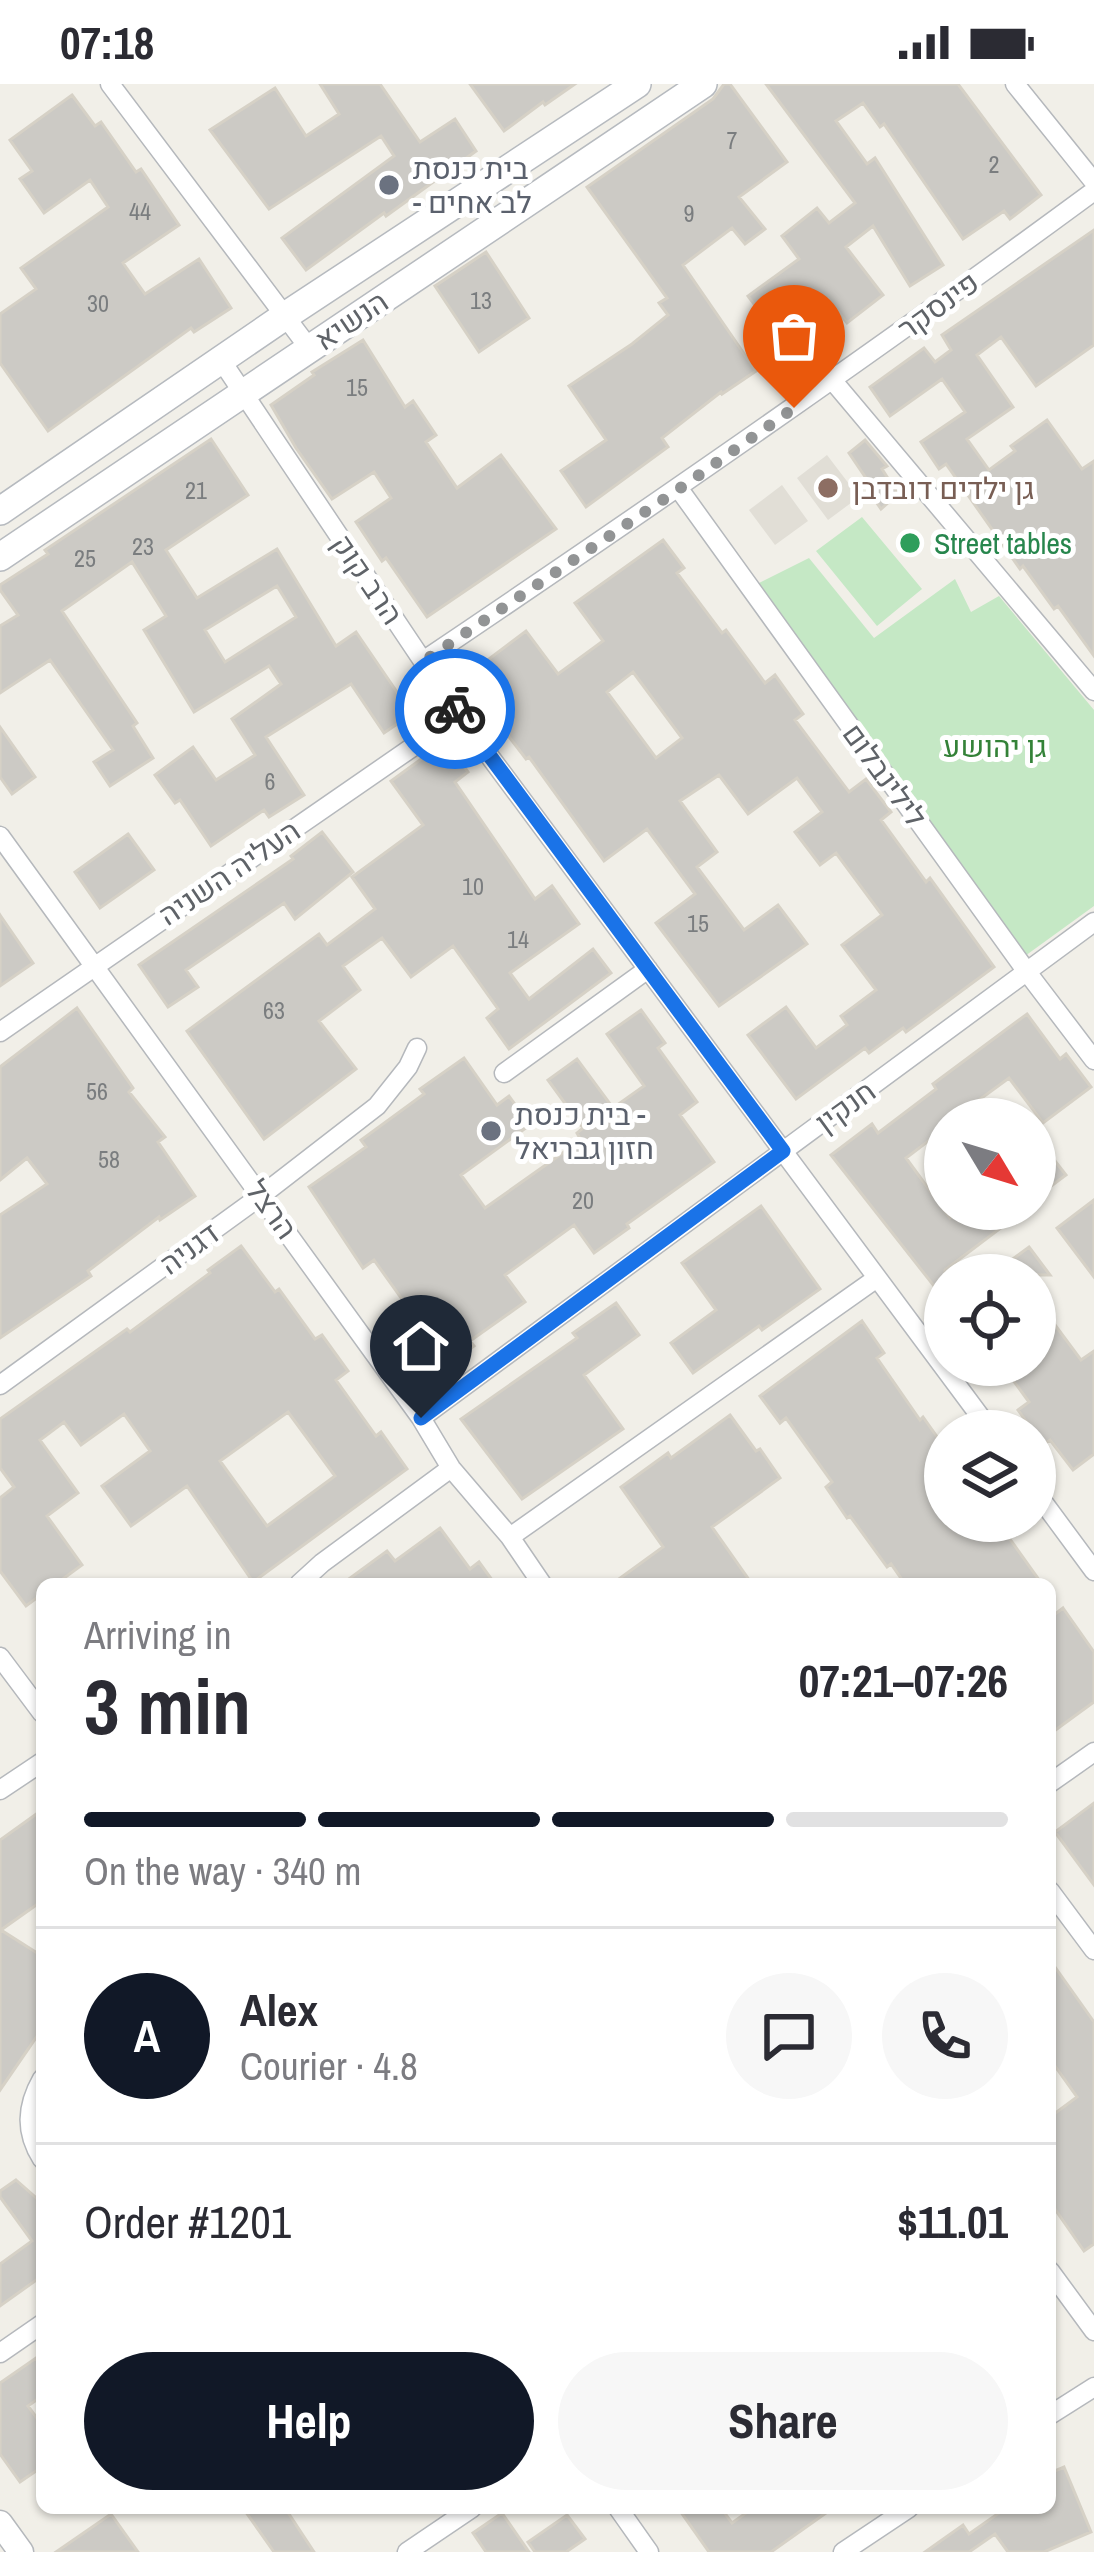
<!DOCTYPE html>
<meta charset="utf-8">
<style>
body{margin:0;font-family:"Archivo Narrow",Heebo,sans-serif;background:#f7f7f7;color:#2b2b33;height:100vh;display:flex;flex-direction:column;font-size:45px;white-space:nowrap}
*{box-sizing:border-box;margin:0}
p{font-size:39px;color:#7c7c81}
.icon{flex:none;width:66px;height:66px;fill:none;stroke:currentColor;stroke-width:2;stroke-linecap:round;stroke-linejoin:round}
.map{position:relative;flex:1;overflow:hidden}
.panel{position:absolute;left:36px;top:1494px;width:1020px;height:936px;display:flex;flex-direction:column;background:#fff;border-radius:18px;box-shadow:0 3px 9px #0004}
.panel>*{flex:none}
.needle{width:78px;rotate:128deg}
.controls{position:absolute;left:924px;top:1014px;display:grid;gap:24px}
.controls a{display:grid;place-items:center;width:132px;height:132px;border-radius:50%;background:#fff;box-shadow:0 3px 9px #0004;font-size:60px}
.pin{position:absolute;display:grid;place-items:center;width:102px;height:102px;color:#fff;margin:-123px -51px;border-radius:50% 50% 50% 0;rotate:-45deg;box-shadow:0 0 12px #0007}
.pin .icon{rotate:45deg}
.courier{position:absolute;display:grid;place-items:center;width:120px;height:120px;margin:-60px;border:9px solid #1a73e8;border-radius:50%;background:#fff;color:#222;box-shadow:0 3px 15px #0007}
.overview em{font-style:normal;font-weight:700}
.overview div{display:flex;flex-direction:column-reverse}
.overview{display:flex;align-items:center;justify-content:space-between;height:204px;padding:0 48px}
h1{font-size:78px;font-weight:700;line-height:90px}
.bar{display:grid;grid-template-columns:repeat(4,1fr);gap:18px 12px;align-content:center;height:144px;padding:0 48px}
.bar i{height:15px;border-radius:9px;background:#e1e1e2}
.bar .active{background:#111827}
.bar p{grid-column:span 4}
.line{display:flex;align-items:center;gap:30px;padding:0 48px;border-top:3px solid #e1e1e2}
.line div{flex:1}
.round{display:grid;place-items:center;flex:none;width:126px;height:126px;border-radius:63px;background:#f7f7f7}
.button{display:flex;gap:24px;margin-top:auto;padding:24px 48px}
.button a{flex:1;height:138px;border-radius:72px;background:#111827;color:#fff;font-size:48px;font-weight:700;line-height:138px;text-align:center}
.button a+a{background:#f7f7f7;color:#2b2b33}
.status{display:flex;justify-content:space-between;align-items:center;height:84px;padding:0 60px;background:#fff;direction:ltr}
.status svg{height:33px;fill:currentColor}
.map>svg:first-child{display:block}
</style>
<div class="status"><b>07:18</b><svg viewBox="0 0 49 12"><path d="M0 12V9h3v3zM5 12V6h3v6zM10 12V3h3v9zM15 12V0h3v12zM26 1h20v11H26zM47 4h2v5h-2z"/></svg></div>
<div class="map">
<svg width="1094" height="2468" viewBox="0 0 1094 2468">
<rect width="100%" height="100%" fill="#f1efe8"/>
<path fill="#e1ded6" d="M827 371 859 413 828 436 797 394Z
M782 401 808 437 775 461 749 426Z"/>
<path fill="#c5e8c5" d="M862 433 922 505 877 542 816 467Z
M809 474 874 554 955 495 971 528 999 512 1094 626V822L1025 872 757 500Z"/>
<path fill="#cccac5" stroke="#d6d1c6" stroke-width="3" fill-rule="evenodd" d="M320 0H380L420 58 455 35 476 67 386 132 384 129 306 186 282 154 394 72 381 52 269 125 210 46 275 4 306 52 339 30Z
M470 0H575L545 21 543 18 504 47Z
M724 0H730L787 78 739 113 765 145 745 160 732 144 683 181 756 287 722 310 721 308 662 354 668 363 586 423 561 387 606 356 569 302 632 260 668 231 659 219 667 214 587 103 713 15Z
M766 0H958L1041 111 1010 135 1004 127 963 155 884 40 880 43 863 19 836 37 867 80 875 74 943 181 910 202 873 142 846 163 883 211 847 239 828 215 798 238 817 263 797 278 748 212 799 175 782 152 817 124 829 139 855 119Z
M72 11 95 42 101 38 136 88 141 85 179 141 123 179 145 210 199 175 231 224 194 248 191 244 48 347 0 279V230L36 205 21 184 108 123 90 96 44 129 20 95 32 87 10 56Z
M1094 146V261L1036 302 1001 253 977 271 1013 323 967 355 989 386 1015 367 1011 362 1047 336 1082 385 1094 377V572L1058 522 1054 525 1023 482 1020 485 946 380 939 385 921 358 965 328 942 295 890 332 870 303 924 264 935 278 951 266 942 251Z
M486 168 529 234 479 268 435 202Z
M363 256 405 323 413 317 436 351 426 358 457 404 501 371 556 445 427 533 386 474 382 477 356 438 391 414 374 388 332 415 296 364 271 321 314 291 312 288Z
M211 355 248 411 166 466 197 514 277 465 336 562 356 548 412 630 384 649 351 600 266 653 304 711 269 733 264 726 211 762 180 716 175 719 155 691 193 663 216 696 255 671 232 635 281 600 269 582 194 628 144 546 166 532 132 478 62 527 137 639 133 642 153 674 110 702 94 678 113 666 50 576 0 609V542L18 531 0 506V501L48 470 45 466ZM277 502 296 533 225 578 205 546Z
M865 356 887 382 882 385 898 410 881 425 870 409 874 406 849 369Z
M663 456 684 484 677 489 722 549 726 546 765 599 775 591 803 630 795 636 849 708 866 695 891 728 881 736 926 798 930 794 994 883 906 948 903 944 869 969 865 964 796 1015 748 951 786 923 816 964 847 941 841 932 876 906 842 861 882 831 836 769 820 781 795 748 822 728 797 694 748 730 719 691 680 717 717 768 697 783 744 846 778 821 807 860 719 922 656 839 695 810 647 745 604 777 529 673 526 675 497 637 502 633 469 590 526 547 558 590 603 557 575 519ZM633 588 682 654 656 674 607 608Z
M0 643 35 693 12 710 0 693Z
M446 657 468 688 455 698 535 815 552 802 579 840 510 889 529 915 593 865 611 889 509 965 487 934 498 925 453 862 411 893 382 854 343 882 360 906 319 937 356 985 264 1055 187 947 319 850 327 861 375 825 352 793 423 741 391 697Z
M322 748 353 788 295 835 284 819 186 886 198 903 168 923 139 881 293 775 291 772Z
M128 750 154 786 100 824 75 788Z
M0 831 33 879 0 902Z
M77 924 133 1004 129 1008 165 1053 158 1058 195 1112 160 1136 159 1133 88 1187 91 1192 0 1254V1131L47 1100 27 1074 0 1096V983Z
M641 926 665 959 658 964 697 1018 680 1031 714 1078 627 1140 629 1144 594 1169 574 1141 505 1191 525 1218 470 1257 474 1262 441 1286 416 1251 424 1246 374 1176 363 1184 309 1103 366 1063 361 1056 424 1010 420 1005 464 974 497 1021 509 1012 530 1041 461 1091 485 1124 581 1056 577 1049 583 1044 548 996 577 975 613 1024 644 1002 607 950Z
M1027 930 1060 975 1066 970 1091 1003 1043 1039 1009 994 953 1035H945L943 1046 906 1074 950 1134 961 1125H1001L1010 1137 945 1186V1216L831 1071 872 1040 878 1049 936 1005 933 1000Z
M1048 1068 1066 1091 1035 1114V1077Z
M1094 1116V1193L1057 1144Z
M761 1122 820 1205 762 1246 759 1242 693 1289 671 1259 716 1226 682 1179Z
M241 1162 275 1208 279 1205 315 1255 322 1251 348 1287 336 1296 376 1352 381 1348 407 1385 253 1498 187 1402 131 1442 102 1402 150 1367 124 1330 81 1361 64 1338 40 1356 78 1409 47 1432 82 1481 56 1500H42V1510L26 1522 0 1487V1414L14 1403 0 1384V1335L127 1245 130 1248 210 1189 208 1186ZM288 1328 335 1392 267 1442 220 1377Z
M1029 1163 1050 1191H991Z
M1035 1214 1081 1276 1094 1267V1370L1073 1386 1050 1356 1043 1361 1018 1326 1029 1318 1002 1281H1035Z
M616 1219 639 1251 584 1291 623 1345 522 1415 461 1335 577 1254 573 1249Z
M862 1237 884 1269 877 1274 920 1336 923 1333 945 1364V1437H997L1042 1500H905L891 1480 887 1483 850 1432 847 1434 826 1403 832 1398 786 1334 780 1339 760 1312Z
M730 1331 756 1367 760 1365 780 1394 712 1443 752 1500H612L663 1463 621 1403 668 1369 671 1374Z
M440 1444 470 1485 479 1478 495 1500H342L387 1467 395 1477Z
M1063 1524 1094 1568V1618L1050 1650V1534Z
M1094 1719V1801L1055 1748Z
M42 1726V1817L1 1846 42 1872V1945L0 2006V1756Z
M1050 1876 1094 1938V2160L1084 2167 1050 2118V2033L1077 2013 1050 1975Z
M16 2096 42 2119V2192L0 2222V2180L32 2157 0 2113V2107Z
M36 2274 42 2282V2312L28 2322 42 2341V2383L20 2398 0 2370V2299Z
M1064 2383 1091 2448 1044 2468H1008L995 2450 969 2468H925L963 2441 969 2450 1006 2424H1050V2389Z
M243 2424H285L314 2468H274Z
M678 2424H721L732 2439 753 2424H833L771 2468H709Z
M502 2429 529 2468H486L473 2449Z
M111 2430 138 2468H56Z
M567 2431 585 2455 566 2468H535L528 2458Z"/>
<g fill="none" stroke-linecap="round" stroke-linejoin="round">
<defs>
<path id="minor" d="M110 0 309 264
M1015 0 1094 98
M221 276 459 631 991 1347
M833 297 1094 607
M679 405 1027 888 1094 976
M423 577C650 424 874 269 1094 107
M0 752 421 1334 451 1384 510 1453 542 1500
M0 948 459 631
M504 989 648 885
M0 1301 262 1111 377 1022 408 983 417 964
M421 1334 1094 838
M1035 1407 1094 1487
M510 1453 877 1194
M299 1500 322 1479 451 1384
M0 1573 42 1629
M1050 1699 1094 1668
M0 1706 42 1678
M1050 1807 1094 1866
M42 1995C26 2023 25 2048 42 2075
M1050 2187 1094 2247
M0 2269 42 2240
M1050 2331 1094 2303
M618 2424 649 2468
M407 2468 472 2424
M843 2468 909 2424"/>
<path id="tertiary" d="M0 2439 21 2468"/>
<path id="secondary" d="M0 427 285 232 637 0
M0 473 703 0"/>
</defs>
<use href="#minor" stroke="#b5b8bc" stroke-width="21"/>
<use href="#tertiary" stroke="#b5b8bc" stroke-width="27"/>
<use href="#secondary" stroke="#b6babf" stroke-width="30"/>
<use href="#minor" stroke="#fff" stroke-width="18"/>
<use href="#tertiary" stroke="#fff" stroke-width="24"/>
<use href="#secondary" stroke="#fff" stroke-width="27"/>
</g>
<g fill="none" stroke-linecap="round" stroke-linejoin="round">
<path stroke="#929495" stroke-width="12" stroke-dasharray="0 21.6" d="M455 625 424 577 679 405 794 324"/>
<path stroke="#1a73e8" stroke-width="15" d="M421 1334 783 1067 455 625"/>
</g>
<g fill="#6b7280" stroke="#fff" stroke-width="4.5">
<circle cx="389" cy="101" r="12"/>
<circle cx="491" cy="1047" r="12"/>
</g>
<circle fill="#8d6e63" stroke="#fff" stroke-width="4.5" cx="828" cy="404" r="12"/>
<circle fill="#2e9e5b" stroke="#fff" stroke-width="4.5" cx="910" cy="459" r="12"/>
<g text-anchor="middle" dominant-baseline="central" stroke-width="10" stroke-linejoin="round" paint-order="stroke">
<g font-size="24" fill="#7a7d7f">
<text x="732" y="56">7</text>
<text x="994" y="80">2</text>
<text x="140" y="127">44</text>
<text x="689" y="129">9</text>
<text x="481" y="216">13</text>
<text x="98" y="219">30</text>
<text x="357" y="303">15</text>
<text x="196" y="406">21</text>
<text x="143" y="462">23</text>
<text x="85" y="474">25</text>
<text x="270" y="697">6</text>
<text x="473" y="802">10</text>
<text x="698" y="839">15</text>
<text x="518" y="855">14</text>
<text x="274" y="926">63</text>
<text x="97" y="1007">56</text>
<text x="109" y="1075">58</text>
<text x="583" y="1116">20</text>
</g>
<g font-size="30" fill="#5b616d" stroke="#fff" text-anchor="start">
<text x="413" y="84">בית כנסת<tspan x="413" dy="34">- לב אחים</tspan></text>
<text x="515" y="1030">בית כנסת -<tspan x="515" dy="34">חזון גבריאל</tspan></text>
</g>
<g font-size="30" fill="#5f6368" stroke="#fff">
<text transform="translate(938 221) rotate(-36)">פינסקר</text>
<text transform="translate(351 236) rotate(-34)">הנשיא</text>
<text transform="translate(368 495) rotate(56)">הרב קוק</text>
<text transform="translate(885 691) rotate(54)">לילינבלום</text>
<text transform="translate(229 788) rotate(-34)">העליה השניה</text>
<text transform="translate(845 1022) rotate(-36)">חנקין</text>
<text transform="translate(272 1125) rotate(54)">הרצל</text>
<text transform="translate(189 1164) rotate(-36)">דגניה</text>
</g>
<g font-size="30" fill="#785e54" stroke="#fff" text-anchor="start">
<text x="852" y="404">גן ילדים דובדבן</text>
</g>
<g font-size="30" fill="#27864d" stroke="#fff" text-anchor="start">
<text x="934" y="459">Street tables</text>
</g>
<g font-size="30" fill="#348238" stroke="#fff">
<text x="995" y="662">גן יהושע</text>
</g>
</g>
</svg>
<div class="controls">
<a><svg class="needle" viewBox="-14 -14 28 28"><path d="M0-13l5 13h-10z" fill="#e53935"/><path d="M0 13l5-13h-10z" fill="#7c7c81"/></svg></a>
<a><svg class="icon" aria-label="locate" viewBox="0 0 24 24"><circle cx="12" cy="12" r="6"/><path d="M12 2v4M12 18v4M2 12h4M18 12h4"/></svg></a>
<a><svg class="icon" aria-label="layers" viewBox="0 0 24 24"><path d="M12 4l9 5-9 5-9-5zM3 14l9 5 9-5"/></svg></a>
</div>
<div class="pin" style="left:794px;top:324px;background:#ea580c"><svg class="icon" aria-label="bag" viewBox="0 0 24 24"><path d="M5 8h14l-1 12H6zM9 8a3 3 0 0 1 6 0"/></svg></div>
<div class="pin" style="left:421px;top:1334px;background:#1f2937"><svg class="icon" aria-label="home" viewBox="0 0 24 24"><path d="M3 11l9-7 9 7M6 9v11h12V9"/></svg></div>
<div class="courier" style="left:455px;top:625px"><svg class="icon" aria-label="bike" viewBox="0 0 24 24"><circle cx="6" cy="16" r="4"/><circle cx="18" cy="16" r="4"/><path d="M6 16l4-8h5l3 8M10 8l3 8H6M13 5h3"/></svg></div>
<section class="panel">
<div class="overview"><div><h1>3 min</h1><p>Arriving in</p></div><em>07:21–07:26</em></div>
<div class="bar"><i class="active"></i><i class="active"></i><i class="active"></i><i></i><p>On the way · 340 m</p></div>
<div class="line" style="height:216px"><b class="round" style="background:#111827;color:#fff">A</b><div><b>Alex</b><p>Courier · 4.8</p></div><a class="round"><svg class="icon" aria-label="chat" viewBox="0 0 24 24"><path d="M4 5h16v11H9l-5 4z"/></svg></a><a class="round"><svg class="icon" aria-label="phone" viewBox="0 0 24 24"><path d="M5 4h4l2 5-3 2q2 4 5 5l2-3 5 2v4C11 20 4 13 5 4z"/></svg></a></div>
<div class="line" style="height:156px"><div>Order #1201</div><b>$11.01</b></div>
<div class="button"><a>Help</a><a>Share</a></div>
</section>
</div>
